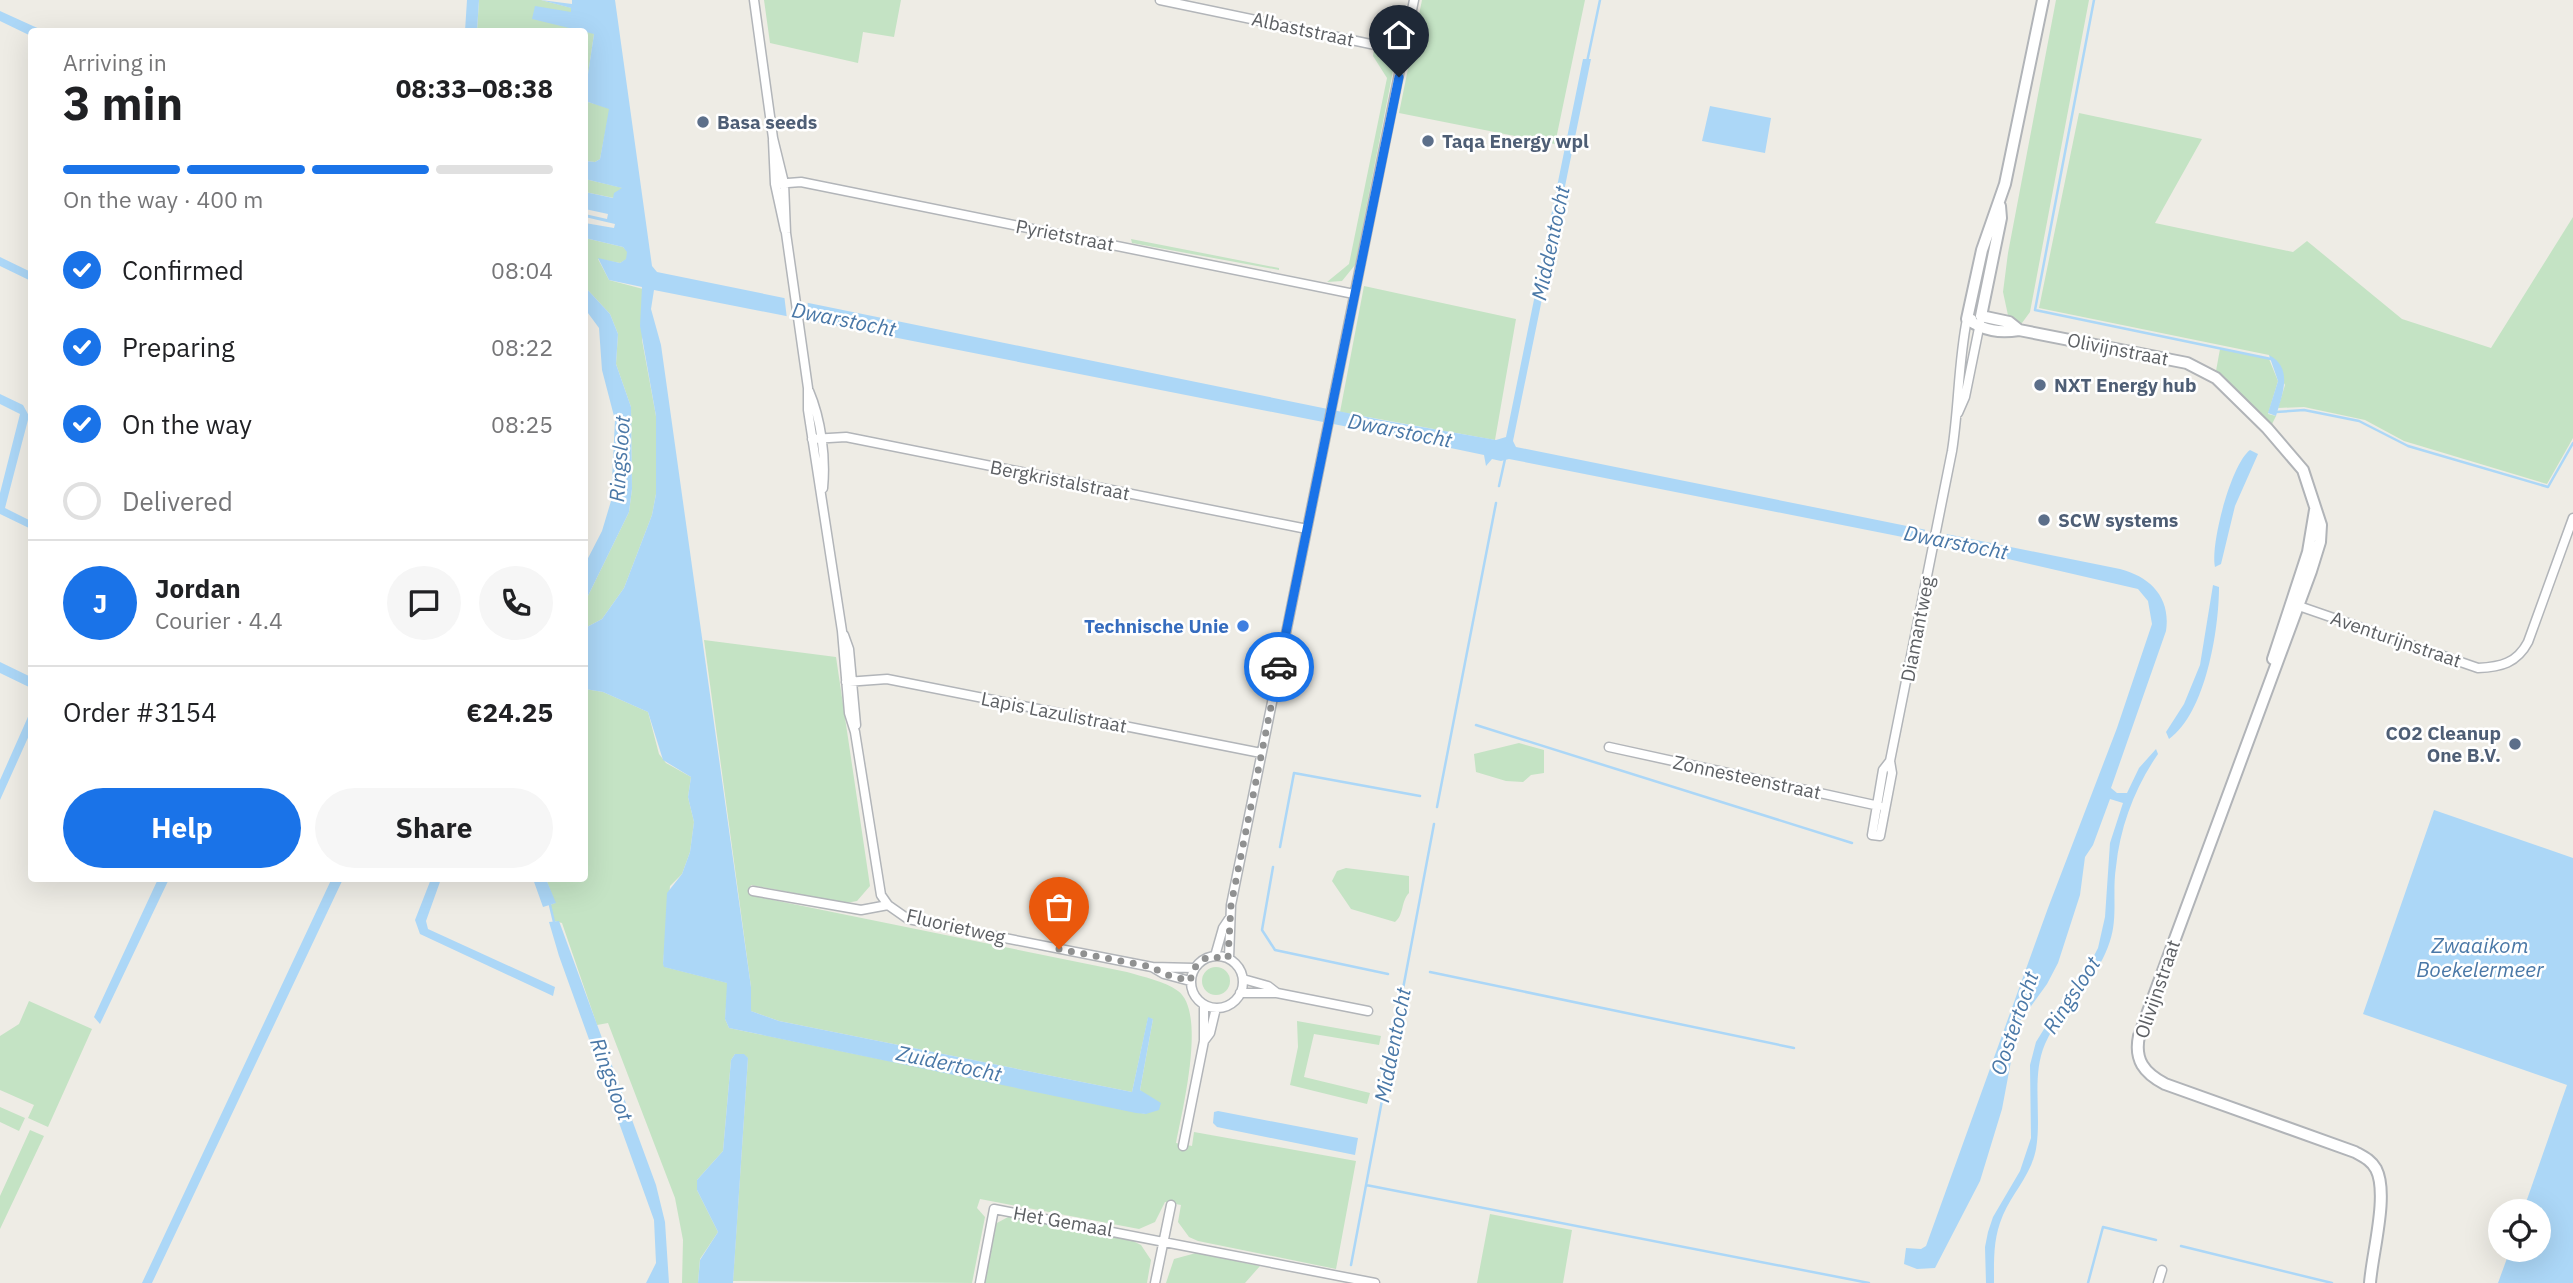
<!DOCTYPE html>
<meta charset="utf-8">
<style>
body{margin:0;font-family:"IBM Plex Sans",sans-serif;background:#f6f6f6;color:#202124;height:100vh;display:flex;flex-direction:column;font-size:26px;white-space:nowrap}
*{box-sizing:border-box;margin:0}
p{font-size:23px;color:#757577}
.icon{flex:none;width:38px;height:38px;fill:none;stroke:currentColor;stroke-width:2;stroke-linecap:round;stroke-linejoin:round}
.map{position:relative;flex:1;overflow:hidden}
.drawer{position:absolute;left:28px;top:28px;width:560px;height:854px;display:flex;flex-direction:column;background:#fff;border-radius:7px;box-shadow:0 7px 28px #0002}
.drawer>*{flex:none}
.buttons{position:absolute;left:2488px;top:1199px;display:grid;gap:14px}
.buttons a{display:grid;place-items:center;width:63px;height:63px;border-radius:50%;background:#fff;box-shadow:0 7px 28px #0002;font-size:35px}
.pin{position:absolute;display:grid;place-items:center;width:60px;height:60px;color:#fff;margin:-72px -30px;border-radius:50% 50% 50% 0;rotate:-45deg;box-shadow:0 0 7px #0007}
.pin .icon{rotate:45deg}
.courier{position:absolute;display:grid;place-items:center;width:70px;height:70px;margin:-35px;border:5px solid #1a73e8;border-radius:50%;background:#fff;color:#222;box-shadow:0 2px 9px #0007}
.summary em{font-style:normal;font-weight:700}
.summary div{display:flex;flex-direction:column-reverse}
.summary{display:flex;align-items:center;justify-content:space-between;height:119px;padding:0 35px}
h1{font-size:46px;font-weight:700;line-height:52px}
.bar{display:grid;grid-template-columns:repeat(4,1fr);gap:10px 7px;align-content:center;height:84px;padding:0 35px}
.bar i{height:9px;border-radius:5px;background:#e0e0e0}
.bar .active{background:#1a73e8}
.bar p{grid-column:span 4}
.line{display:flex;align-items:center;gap:18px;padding:0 35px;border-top:2px solid #e0e0e0}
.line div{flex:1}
.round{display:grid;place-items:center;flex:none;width:74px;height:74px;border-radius:37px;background:#f6f6f6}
ol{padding:0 35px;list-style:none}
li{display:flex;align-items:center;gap:21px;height:77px}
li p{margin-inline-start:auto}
li .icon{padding:7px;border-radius:50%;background:#1a73e8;color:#fff;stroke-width:4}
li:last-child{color:#757577}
li i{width:38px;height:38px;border:4px solid #e0e0e0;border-radius:50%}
.button{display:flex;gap:14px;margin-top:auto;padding:14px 35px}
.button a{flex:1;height:80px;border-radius:42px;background:#1a73e8;color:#fff;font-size:28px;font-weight:700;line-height:80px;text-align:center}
.button a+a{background:#f6f6f6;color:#202124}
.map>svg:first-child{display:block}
</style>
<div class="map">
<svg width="2573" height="1283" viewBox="0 0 2573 1283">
<rect width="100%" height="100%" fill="#eeece5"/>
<path fill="#c4e3c4" d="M479 0H541L572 8 571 12 594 34 588 75 585 76 584 32H477Z
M764 0H901L894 37 863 32 858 63 770 43Z
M1422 0H1585L1555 144 1399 113Z
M2056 0H2089L2030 312 2022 323 2009 320 2003 292 2008 253Z
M1374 49 1387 53 1393 71 1355 265 1342 281 1327 282 1349 264 1387 78 1373 56Z
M584 101 610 108 600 159 595 162 585 161Z
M2079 113 2202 139 2155 223 2293 252 2307 241 2402 319 2491 348 2573 217V438L2547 484 2404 441 2365 420 2304 407 2278 408 2285 385 2269 355 2039 308Z
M585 179 623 188 614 198 585 192Z
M585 238 623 247 627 251V259L620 263 598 259 609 280 643 289 642 340 656 416V494L652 515 624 588 602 619 585 628V602L629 512 632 489 631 407 616 364 618 334 610 314 585 287Z
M1131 239 1279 268V270L1132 243Z
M1364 286 1516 319 1495 440 1340 412Z
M2220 349 2269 359 2278 381 2268 414 2276 416 2271 426 2216 371Z
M704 640 836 657 870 886 857 901 846 903 751 885 749 895 1127 972C1143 977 1165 981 1178 991 1207 1012 1182 1111 1176 1143L1192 1146 1194 1132 1356 1161 1336 1269 1198 1241 1189 1237 1178 1222 1181 1205 1165 1202 1155 1222 1139 1229 980 1199 977 1208 985 1217 972 1283 733 1281 748 1058 735 1054 731 1060 723 1151 697 1180V1190L718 1232 700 1259 698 1283H682L683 1240 675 1198 608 1023 597 1025 562 923 554 921 550 905 555 903 546 879 584 878 585 689 603 692 648 712 659 754 666 763 691 777 688 797 694 822 690 852 682 874 670 886 663 964 665 967 728 983 725 1019 729 1028 1146 1114 1144 1094 1140 1090 1153 1019 1148 1018 1132 1092 779 1021 751 1011V987Z
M1519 743 1544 750V773L1531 775 1523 782 1506 781 1476 772 1474 754Z
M1346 868 1409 876V893C1401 901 1404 915 1395 922L1351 909 1332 881 1337 871Z
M1202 981a14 14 0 1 1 28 0a14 14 0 1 1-28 0Z
M29 1001 92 1029 48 1127 28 1118 34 1105 0 1090V1036L19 1024Z
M1297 1021 1381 1036 1379 1045 1314 1034 1304 1077 1370 1093 1367 1104 1290 1085 1298 1047Z
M0 1107 25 1118 19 1131 0 1122Z
M30 1130 44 1136 0 1229V1196Z
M1490 1214 1572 1230 1563 1283H1477Z
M1010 1216 1131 1240 1141 1245 1151 1260 1147 1283H983L995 1224Z
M1196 1253 1260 1266 1245 1283H1166L1174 1259Z"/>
<path fill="#acd7f7" d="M467 0H479L477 31H465Z
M541 0 572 4V0H615L652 266 657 272 1382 420 1496 440 1506 437 1583 59H1591L1513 441 1516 447 2120 569C2151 577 2171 598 2166 631L2111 788 2117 793H2127L2139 768 2156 749 2158 754C2135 787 2120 827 2116 867 2112 892 2118 917 2110 941 2096 985 2062 1005 2045 1044 2031 1077 2042 1114 2036 1149 2031 1175 2013 1192 2003 1215 1993 1238 1994 1259 1994 1283H1986L1985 1247 1988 1232 1993 1217 2020 1171 2031 1138 2030 1065 2036 1042 2057 1008 2081 981 2098 948 2105 917 2110 843 2123 803 2110 799 2093 845 2085 857 2080 895 2058 963 2047 984 2018 1024 2002 1109 1980 1181 1935 1268 1917 1269 1904 1264 1906 1248 1921 1249 1926 1246 2048 908 2117 728 2152 624 2148 601 2138 589 1978 552 1509 459 1501 461 1492 459 1486 466 1484 455 1379 433 654 290 651 309 661 345 751 987V1011L779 1021 1132 1092 1148 1017 1153 1019 1140 1090 1161 1103 1159 1110 1146 1114 1136 1113 729 1028 725 1019 727 983 664 967 663 964 667 893 682 874 690 852 694 822 688 797 691 777 663 760 648 712 603 692 585 689V628L602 619 624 588 652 515 656 494V416L640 326 642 287 609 280 598 258 620 263 626 259 627 252 623 247 585 238V223L614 228 615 224 585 217V214L607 219 608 214 585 209V192L613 198 614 193 622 188 585 179V161L595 162 600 159 609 109 585 101V76L588 74 594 34 532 19 535 6 571 12V8Z
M0 11 44 31 32 32 31 36 0 21Z
M1710 106 1771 118 1765 153 1702 141Z
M0 257 31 272V281L0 266Z
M585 287 610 314 618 334 616 364 631 407 632 489 629 512 585 602V564L602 531 611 501 615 420 602 370 599 328 585 309Z
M2269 355C2294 368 2282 395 2276 416L2268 413 2278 381Z
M0 394 23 405 29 416 5 508 31 521V529L0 514V493L20 414 0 404Z
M2250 450 2258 454 2235 506 2221 564 2215 567C2210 545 2231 464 2250 450Z
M2213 585 2219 587C2219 629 2206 713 2169 739L2166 732 2184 704 2200 665Z
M0 662 31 677V688L0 673Z
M31 710V731L0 800V780Z
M2434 810 2573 858V1283H2498L2510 1250H2539V1211H2523L2567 1085 2363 1014Z
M332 878 343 879 152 1283H142Z
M158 879H169L100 1024 94 1017Z
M431 879H441L426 921 428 929 555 987 553 996 420 934 415 920Z
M533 879H546L556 903 543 907Z
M559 921 656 1185 665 1222 669 1283H646L656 1263 654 1220 559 956 549 922Z
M735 1054H744L748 1058 733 1283H698L700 1260 718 1232 697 1190V1180L723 1151 731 1060Z
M1218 1111 1358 1138 1355 1155 1217 1127 1213 1123 1214 1112Z"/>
<path fill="#eeece5" d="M784 294 807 298 810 323 787 319Z
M1926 525 1948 529 1944 549 1922 545Z"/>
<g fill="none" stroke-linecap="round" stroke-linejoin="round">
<path stroke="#acd7f7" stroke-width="2.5" d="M2094 0 2035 310 2271 359
M1587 62 1600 0
M2276 412 2304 410 2359 421 2408 446 2548 487 2573 443
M1499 486 1505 459
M1476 725 1852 843
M1437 807 1496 503
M1280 847 1294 773 1420 796
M1273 867 1262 930 1275 950 1388 974
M549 901 554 922
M1430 972 1794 1048
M1366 1185 1869 1283
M2181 1246 2332 1283
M1351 1265 1434 824
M2088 1283 2103 1227 2156 1240"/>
<defs>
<path id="street" d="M754 0 773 138 784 183 786 233 808 388V410L842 631 849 713 855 732 881 895 888 905 908 919 1152 967 1164 974 1190 981
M1160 0 1404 51
M773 140 775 184 785 230
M775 184 801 182 1354 294
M809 391C821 419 826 457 823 488
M1958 413 1965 397 1980 323
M812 439 846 437 1307 529
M2293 604 2478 668C2501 667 2517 663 2528 642L2573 518
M844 635 849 649 856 725
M846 682 887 679 1261 753
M1609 747 1879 806
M1890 761 1883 770 1872 835 1880 836 1892 773 1890 761 1952 451C1959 407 1958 364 1967 319H1972
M753 891 861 910 888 905
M1191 982a26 26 0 1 1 52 0a26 26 0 1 1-52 0Z
M1215 956 1223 928 1229 919
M1229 958 1231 905 1414 0
M1152 967 1194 968
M1243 979 1268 986 1277 993
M1240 993H1277L1368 1011
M1204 1041 1210 1033 1216 1008
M1183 1146 1204 1041V1005
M980 1283 994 1209 1375 1283
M1155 1283 1171 1205
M2158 1283 2162 1270"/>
<path id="secondary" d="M2043 0 2005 184 1982 250 1967 319C1984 331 2000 333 2019 330L2187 363 2216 378 2267 428 2303 470 2321 525 2320 542 2311 571 2139 1036C2134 1060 2144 1073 2165 1084L2355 1152C2364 1157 2371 1160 2376 1169 2389 1194 2372 1254 2370 1283
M2000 206 2001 218 1981 316 2009 322 2019 330
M2273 659 2308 552 2315 510"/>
</defs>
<use href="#street" stroke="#b2b5b9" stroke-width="11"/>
<use href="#secondary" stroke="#b1b4b8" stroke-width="14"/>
<use href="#street" stroke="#fff" stroke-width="8"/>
<use href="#secondary" stroke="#fff" stroke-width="10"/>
</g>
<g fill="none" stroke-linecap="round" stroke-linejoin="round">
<path stroke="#909191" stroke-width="7" stroke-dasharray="0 12.6" d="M1059 949 1152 967 1164 974 1190 981 1194 968 1207 957 1228 958 1231 905 1279 667"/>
<path stroke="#1a73e8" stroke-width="9" d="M1279 667 1399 77"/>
</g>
<g fill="#5c6f8a" stroke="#fff" stroke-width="2.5">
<circle cx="703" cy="122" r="7"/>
<circle cx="1428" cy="141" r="7"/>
<circle cx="2040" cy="385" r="7"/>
<circle cx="2044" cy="520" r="7"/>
<circle cx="2515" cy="744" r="7"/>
</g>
<circle fill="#3f7fe0" stroke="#fff" stroke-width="2.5" cx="1243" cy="626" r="7"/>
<g text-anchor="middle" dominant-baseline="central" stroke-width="5" stroke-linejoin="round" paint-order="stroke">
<g font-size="19" fill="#5d6064" stroke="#fff">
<text transform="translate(1303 29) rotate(12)">Albaststraat</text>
<text transform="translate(1065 235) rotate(11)">Pyrietstraat</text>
<text transform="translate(2118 349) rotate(11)">Olivijnstraat</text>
<text transform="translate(1060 480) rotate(11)">Bergkristalstraat</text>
<text transform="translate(1917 629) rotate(-79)">Diamantweg</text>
<text transform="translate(2396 639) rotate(19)">Aventurijnstraat</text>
<text transform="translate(1054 712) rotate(11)">Lapis Lazulistraat</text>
<text transform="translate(1747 777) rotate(12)">Zonnesteenstraat</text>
<text transform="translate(956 926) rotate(13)">Fluorietweg</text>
<text transform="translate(2157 989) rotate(-71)">Olivijnstraat</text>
<text transform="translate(1063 1221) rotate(10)">Het Gemaal</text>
</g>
<g font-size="19" font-weight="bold" fill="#4e5e75" stroke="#fff" text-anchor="start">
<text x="717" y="122">Basa seeds</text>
<text x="1442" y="141">Taqa Energy wpl</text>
<text x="2054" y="385">NXT Energy hub</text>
<text x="2058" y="520">SCW systems</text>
<text x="2501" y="733" text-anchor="end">CO2 Cleanup<tspan x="2501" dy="22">One B.V.</tspan></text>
</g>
<g font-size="19" font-weight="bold" fill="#366cbe" stroke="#fff" text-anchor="end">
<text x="1229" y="626">Technische Unie</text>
</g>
<g font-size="21" font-style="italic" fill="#4a78a7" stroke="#fff">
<text transform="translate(1550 243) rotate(-78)">Middentocht</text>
<text transform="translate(844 319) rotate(11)">Dwarstocht</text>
<text transform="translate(1400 430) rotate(11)">Dwarstocht</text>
<text transform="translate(619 459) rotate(-86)">Ringsloot</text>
<text transform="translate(1956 542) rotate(11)">Dwarstocht</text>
<text x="2480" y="945">Zwaaikom<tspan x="2480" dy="24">Boekelermeer</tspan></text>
<text transform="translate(2071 995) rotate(-57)">Ringsloot</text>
<text transform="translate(2014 1023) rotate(-71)">Oostertocht</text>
<text transform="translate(1392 1045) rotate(-79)">Middentocht</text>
<text transform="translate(949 1063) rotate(12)">Zuidertocht</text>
<text transform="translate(612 1079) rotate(70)">Ringsloot</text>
</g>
</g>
</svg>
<div class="buttons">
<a><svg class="icon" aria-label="locate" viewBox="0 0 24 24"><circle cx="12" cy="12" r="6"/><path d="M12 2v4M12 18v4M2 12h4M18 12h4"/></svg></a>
</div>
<div class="pin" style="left:1059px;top:949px;background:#ea580c"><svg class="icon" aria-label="bag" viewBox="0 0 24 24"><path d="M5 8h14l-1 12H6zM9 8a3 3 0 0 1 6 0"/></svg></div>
<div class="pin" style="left:1399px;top:77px;background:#1f2937"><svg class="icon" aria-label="home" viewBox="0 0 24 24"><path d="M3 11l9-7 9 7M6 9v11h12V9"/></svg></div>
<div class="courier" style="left:1279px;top:667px"><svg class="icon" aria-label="car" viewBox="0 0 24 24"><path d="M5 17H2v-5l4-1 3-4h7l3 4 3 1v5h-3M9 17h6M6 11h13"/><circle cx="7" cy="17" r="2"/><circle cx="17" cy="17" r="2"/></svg></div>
<section class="drawer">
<div class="summary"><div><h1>3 min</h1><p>Arriving in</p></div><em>08:33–08:38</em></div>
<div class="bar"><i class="active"></i><i class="active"></i><i class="active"></i><i></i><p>On the way · 400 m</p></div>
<ol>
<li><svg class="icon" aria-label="check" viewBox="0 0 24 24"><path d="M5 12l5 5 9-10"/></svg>Confirmed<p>08:04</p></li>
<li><svg class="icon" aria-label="check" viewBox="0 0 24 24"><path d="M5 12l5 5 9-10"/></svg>Preparing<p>08:22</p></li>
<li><svg class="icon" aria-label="check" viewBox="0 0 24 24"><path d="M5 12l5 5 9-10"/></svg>On the way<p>08:25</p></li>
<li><i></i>Delivered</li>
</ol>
<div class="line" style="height:126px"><b class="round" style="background:#1a73e8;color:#fff">J</b><div><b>Jordan</b><p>Courier · 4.4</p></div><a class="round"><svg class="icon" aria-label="chat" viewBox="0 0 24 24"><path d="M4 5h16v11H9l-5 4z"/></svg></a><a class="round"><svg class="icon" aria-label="phone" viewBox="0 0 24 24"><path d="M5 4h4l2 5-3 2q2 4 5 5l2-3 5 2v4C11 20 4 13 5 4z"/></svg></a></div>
<div class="line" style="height:91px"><div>Order #3154</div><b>€24.25</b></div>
<div class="button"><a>Help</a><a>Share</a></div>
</section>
</div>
